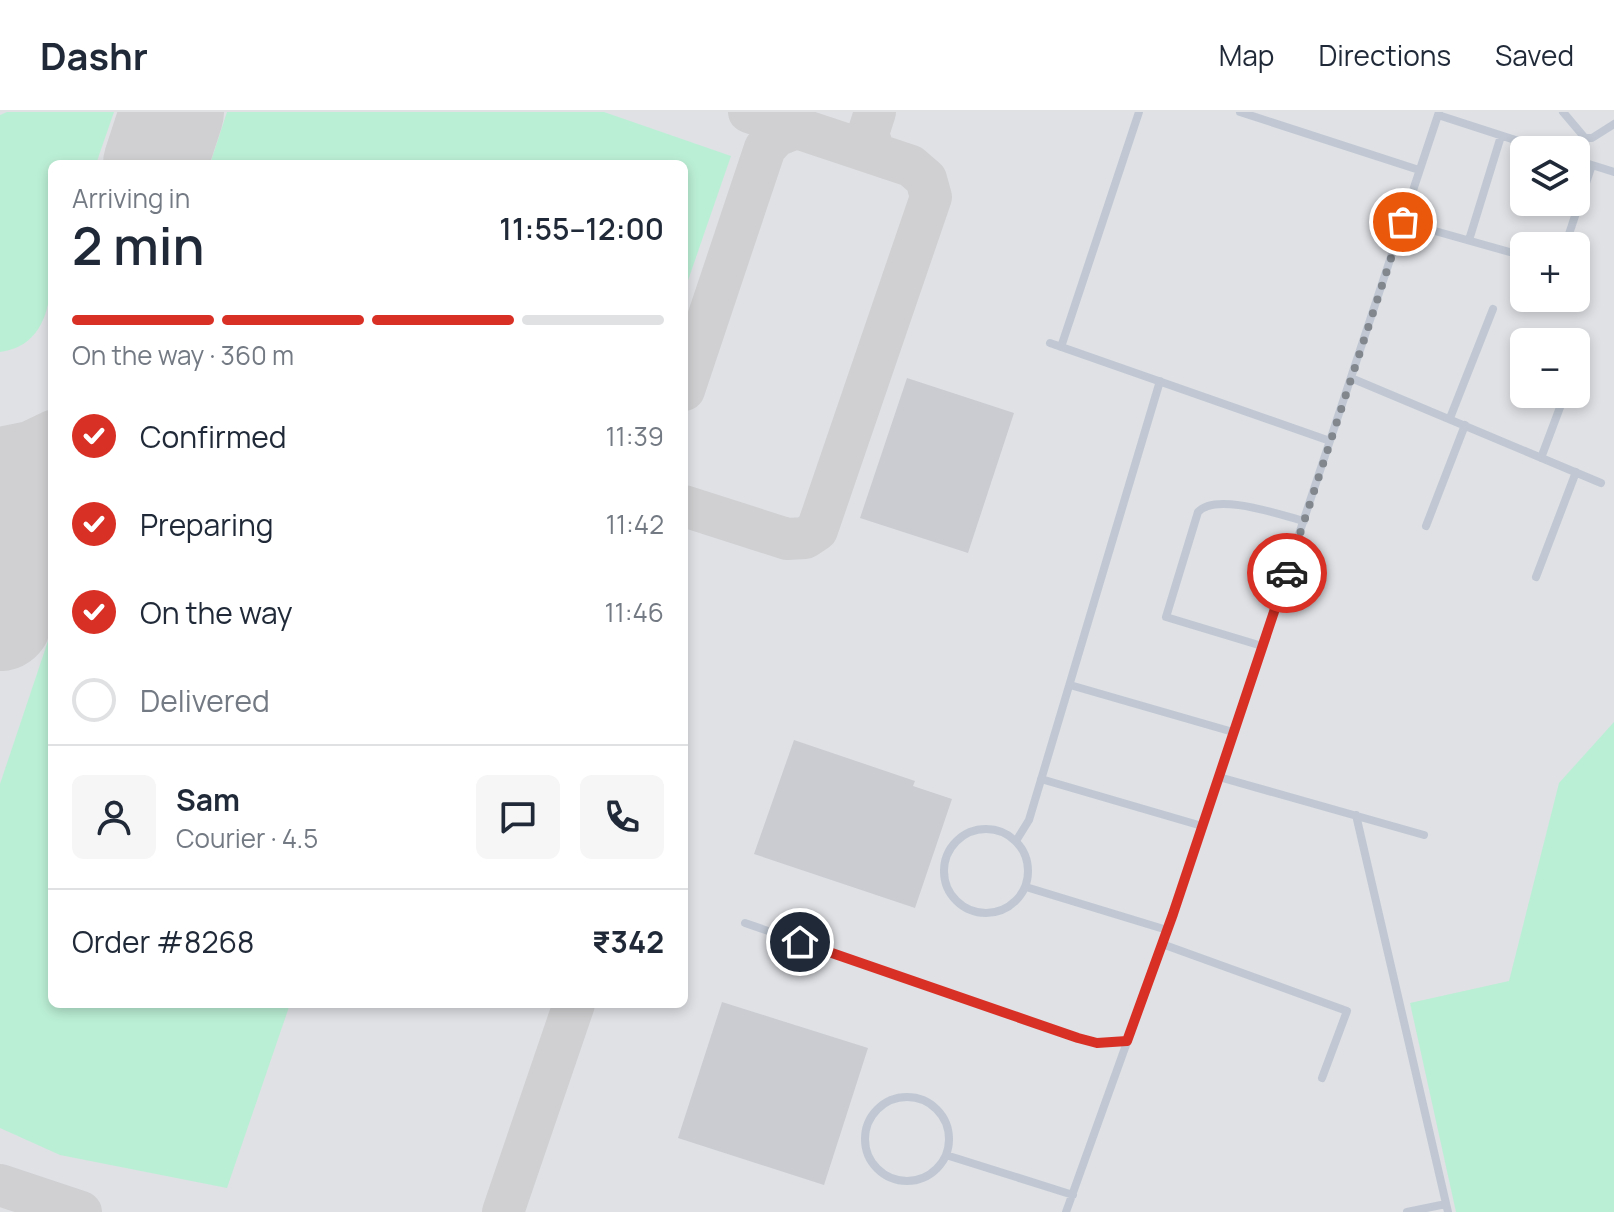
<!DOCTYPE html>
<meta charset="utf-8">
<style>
body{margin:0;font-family:Manrope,sans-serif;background:#f6f6f7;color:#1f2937;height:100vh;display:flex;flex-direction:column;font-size:30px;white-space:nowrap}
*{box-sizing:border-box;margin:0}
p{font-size:26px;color:#747a83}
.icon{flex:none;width:44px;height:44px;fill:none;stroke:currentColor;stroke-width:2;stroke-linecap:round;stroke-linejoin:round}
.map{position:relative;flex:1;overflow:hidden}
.panel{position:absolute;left:48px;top:48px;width:640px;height:848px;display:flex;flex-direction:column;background:#fff;border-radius:12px;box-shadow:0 4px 12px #0003}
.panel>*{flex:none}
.buttons{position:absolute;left:1510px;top:24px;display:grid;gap:16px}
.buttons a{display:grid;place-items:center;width:80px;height:80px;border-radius:12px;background:#fff;box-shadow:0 4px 12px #0003;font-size:40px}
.pin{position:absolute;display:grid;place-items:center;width:68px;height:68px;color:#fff;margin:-34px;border:4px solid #fff;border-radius:50%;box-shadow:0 2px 8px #0007}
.courier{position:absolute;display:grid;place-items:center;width:80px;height:80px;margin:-40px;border:6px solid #d93025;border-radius:50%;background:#fff;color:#222;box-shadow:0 2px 10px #0007}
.head em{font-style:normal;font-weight:600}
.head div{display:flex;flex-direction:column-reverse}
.head{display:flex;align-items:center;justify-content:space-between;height:136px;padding:0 24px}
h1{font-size:52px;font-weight:600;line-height:60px}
.bar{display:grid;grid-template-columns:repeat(4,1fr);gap:12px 8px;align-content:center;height:96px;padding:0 24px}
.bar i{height:10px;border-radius:6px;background:#e0e1e3}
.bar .on{background:#d93025}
.bar p{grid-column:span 4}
.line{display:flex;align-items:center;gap:20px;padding:0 24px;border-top:2px solid #e0e1e3}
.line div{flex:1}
.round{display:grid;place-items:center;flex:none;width:84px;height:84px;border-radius:12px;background:#f6f6f7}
ol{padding:0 24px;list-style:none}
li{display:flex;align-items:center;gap:24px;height:88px}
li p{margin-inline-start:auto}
li .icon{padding:8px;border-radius:50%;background:#d93025;color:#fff;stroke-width:4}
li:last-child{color:#747a83}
li i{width:44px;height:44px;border:4px solid #e0e1e3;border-radius:50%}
header{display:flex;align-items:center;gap:48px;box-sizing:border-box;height:112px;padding:0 40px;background:#fff;border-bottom:2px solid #e0e1e3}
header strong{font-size:38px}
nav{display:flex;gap:44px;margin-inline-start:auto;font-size:28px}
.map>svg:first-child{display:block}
</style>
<header>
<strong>Dashr</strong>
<nav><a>Map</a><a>Directions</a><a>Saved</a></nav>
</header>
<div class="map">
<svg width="1614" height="1100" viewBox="0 0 1614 1100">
<rect width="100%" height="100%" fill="#f0eeed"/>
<path fill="#dfe1e5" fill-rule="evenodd" d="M0 0H1614V1100H0ZM1524 38H1576V90H1524ZM52 52H684V892H52ZM1524 134H1576V186H1524ZM1524 230H1576V282H1524Z"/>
<path fill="#bbefd5" d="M7 0H114L96 52H52C52 77 52 102 52 128 52 169 56 233 0 240V3Z
M227 0H604L731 44 684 180V52H210Z
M52 517V892H290L227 1076 60 1043 0 1016V672Z
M1614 610V1100H1456L1410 891 1509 869 1559 671Z"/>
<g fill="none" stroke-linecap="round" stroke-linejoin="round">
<path stroke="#d0d0d2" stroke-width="42" d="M875 0 868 22 875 42
M684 278 765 36 776 24 796 16
M0 336 29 330 52 319
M0 370 52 403
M684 394 787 427 805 426 817 418 931 85 926 67 911 54 749 0
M0 458 4 496
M0 1073 81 1100
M503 1100 574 892"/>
<path stroke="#d0d0d2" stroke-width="104" d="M155 52 172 0
M0 507 52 354"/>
</g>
<path fill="#caccd2" d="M907 266 1014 301 968 441 860 406Z
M794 628 915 669 913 674 952 687 915 796 754 742Z
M722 890 868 936 824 1073 678 1026Z"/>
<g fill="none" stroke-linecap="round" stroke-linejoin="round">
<path stroke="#c1c8d3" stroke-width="8" d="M1240 0 1419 58
M1563 0 1585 26H1592L1614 12
M1438 3 1546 38
M1576 48 1614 60
M1403 110 1524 144
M1469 128 1501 24
M1565 134 1592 53
M1050 231 1330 329
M1061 235 1139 0
M1576 253 1585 228
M1351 266 1601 371
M1450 306 1493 197
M1541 346 1565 282
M1426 414 1465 313
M1536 465 1576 360
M1262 534 1166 505 1198 400C1216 380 1280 403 1304 409
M1070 573 1233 620
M1219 665 1424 723
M1041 667 1202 714
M1356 703 1448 1100
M944 759a42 42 0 1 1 84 0a42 42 0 1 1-84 0Z
M1016 729 1029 708 1160 269
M1026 775 1167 818
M745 811 1078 926 1097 931 1127 929
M1162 832 1347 899 1322 966
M865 1027a42 42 0 1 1 84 0a42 42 0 1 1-84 0Z
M946 1043 1073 1083
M1066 1100 1173 802 1439 0
M1407 1100 1446 1092"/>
</g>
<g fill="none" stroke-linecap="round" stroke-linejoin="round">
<path stroke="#82878e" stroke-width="8" stroke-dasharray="0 14.4" d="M1287 461 1403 110"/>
<path stroke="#d93025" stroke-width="10" d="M800 830 1078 926 1097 931 1127 929 1173 802 1287 461"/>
</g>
</svg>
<div class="buttons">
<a><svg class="icon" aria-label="layers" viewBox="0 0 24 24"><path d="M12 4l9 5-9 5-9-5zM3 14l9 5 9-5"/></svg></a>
<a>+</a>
<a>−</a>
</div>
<div class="pin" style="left:1403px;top:110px;background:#ea580c"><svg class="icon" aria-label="bag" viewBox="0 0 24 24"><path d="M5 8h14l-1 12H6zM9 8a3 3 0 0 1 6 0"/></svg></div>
<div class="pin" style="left:800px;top:830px;background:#1f2937"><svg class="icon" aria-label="home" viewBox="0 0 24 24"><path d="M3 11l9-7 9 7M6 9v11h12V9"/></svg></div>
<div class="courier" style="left:1287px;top:461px"><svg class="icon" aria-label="car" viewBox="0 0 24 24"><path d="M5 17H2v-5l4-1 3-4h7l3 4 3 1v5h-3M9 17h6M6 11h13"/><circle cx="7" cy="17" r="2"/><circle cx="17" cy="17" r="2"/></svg></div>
<section class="panel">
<div class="head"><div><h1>2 min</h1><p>Arriving in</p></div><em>11:55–12:00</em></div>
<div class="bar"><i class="on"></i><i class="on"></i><i class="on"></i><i></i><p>On the way · 360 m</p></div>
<ol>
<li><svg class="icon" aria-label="check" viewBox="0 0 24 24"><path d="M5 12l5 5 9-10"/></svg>Confirmed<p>11:39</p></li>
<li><svg class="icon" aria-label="check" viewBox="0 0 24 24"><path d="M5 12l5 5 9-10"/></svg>Preparing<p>11:42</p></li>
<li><svg class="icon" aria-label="check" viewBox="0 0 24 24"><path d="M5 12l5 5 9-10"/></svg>On the way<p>11:46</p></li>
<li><i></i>Delivered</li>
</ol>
<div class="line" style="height:144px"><a class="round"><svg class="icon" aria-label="person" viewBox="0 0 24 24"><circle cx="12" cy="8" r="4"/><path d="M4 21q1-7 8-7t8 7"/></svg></a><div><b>Sam</b><p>Courier · 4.5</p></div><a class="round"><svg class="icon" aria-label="chat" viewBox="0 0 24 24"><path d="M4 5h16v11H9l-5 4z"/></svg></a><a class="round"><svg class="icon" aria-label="phone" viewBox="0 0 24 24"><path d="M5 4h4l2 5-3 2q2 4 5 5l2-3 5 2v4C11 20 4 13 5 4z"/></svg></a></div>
<div class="line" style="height:104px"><div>Order #8268</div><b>₹342</b></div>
</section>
</div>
